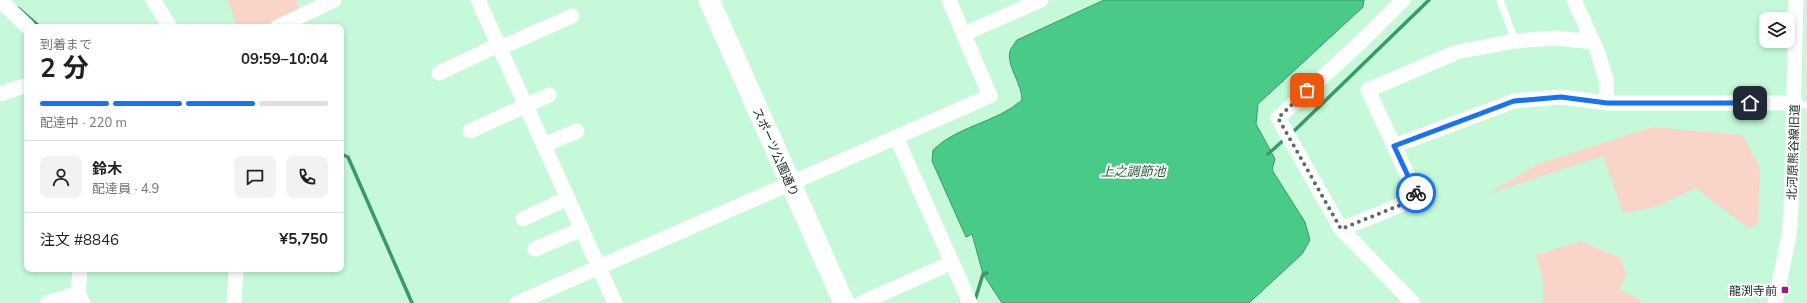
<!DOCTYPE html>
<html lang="ja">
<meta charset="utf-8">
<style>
body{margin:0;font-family:Mulish,"Noto Sans JP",sans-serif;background:#f2f2f2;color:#202124;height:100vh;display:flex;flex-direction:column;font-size:15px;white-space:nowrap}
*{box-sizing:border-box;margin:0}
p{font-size:13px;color:#757577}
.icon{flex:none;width:22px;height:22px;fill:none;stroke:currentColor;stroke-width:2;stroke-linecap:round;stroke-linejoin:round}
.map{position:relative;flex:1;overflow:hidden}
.drawer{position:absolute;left:24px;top:24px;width:320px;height:248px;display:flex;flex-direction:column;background:#fff;border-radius:8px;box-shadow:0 2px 6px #0003}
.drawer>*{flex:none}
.tools{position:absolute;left:1759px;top:12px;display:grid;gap:8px}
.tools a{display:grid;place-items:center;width:36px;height:36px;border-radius:8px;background:#fff;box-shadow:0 2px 6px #0003;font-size:20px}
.pin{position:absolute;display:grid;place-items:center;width:34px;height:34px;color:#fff;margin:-17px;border-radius:8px;box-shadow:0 2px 6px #0006}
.courier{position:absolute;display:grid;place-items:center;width:40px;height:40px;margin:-20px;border:3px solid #1a73e8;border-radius:50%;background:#fff;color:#222;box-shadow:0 1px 5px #0007}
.overview em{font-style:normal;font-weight:700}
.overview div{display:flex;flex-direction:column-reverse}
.overview{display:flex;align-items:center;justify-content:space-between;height:68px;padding:0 16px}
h1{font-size:26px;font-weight:700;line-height:30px}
.bar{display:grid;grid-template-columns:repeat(4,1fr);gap:6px 4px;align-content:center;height:48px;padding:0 16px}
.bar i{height:5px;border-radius:3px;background:#e0e0e0}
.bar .current{background:#1a73e8}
.bar p{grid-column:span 4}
.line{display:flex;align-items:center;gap:10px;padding:0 16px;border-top:1px solid #e0e0e0}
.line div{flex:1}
.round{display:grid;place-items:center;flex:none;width:42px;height:42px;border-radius:8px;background:#f2f2f2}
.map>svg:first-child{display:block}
</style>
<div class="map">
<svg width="1807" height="303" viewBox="0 0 1807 303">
<rect width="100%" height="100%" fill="#c5f9d9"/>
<path fill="#f9d4c9" d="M227 0H296L300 8 261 27H238Z
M1652 127 1743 135 1760 168 1758 224 1748 228 1695 188 1656 207 1623 213 1603 156 1488 194 1538 164Z
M1580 241 1621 258 1626 274 1619 289 1642 301 1640 303H1543V282L1536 255Z"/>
<path fill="#49ca88" stroke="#399968" d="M1104 0H1364L1363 7 1258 104 1256 124 1275 159 1272 170 1305 222 1310 240 1302 254 1249 303H1002L983 274 972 234 966 237 932 161 933 150C957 126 996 123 1022 100 1022 83 1006 66 1010 51 1011 48 1015 43 1017 40Z"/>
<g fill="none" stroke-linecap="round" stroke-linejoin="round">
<path stroke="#399968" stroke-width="3.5" d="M18 8 40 27
M1292 133 1429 0
M341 154 348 157 412 303
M1268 154 1286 138
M975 300 983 274 987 273"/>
<path stroke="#fff" stroke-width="7" d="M1500 0 1515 41
M1795 103 1807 105"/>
<path stroke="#fff" stroke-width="15" d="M0 0 28 27
M153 0 170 27
M478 0 615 303
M1403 0 1362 41 1278 118 1341 229 1413 303
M1574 0 1598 53 1606 80 1607 103
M278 27 334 0
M964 34 1041 0
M500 48 572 16
M439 73 498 45
M0 94 27 85
M470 131 549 95
M896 137 970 303
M544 145 577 131
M1394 146 1368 90 1457 52 1515 41 1556 38 1593 42
M523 219 568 198
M1341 229 1418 198 1394 146 1514 101 1561 97 1607 103H1795
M535 249 582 229
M80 269 78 293 83 303
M47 303 78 293
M234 303 236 269
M517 303 990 96 949 0
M861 303 942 267
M1775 303 1789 235 1791 211 1796 0"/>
<path stroke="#fff" stroke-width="21" d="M709 0 844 303"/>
</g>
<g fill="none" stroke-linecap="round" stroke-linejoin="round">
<path stroke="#51705e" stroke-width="4" stroke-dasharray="0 7.2" d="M1307 90 1278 118 1341 229 1418 198 1416 193"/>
<path stroke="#1a73e8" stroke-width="5" d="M1416 193 1394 146 1514 101 1561 97 1607 103H1750"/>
</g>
<rect fill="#94207e" stroke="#fff" stroke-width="1.5" x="1781" y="286" width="8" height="8" rx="2"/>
<g text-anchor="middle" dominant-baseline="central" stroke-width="4" stroke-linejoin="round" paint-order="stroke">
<g font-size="12" fill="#13271c" stroke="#fff">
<text transform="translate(776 152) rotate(66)">スポーツ公園通り</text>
<text transform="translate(1793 152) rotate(-88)">北河原熊谷線旧道</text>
</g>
<g font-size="12" fill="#13271c" stroke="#fff" text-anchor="end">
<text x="1777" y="290">龍渕寺前</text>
</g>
<g font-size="13" font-style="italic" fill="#285a3f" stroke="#fff">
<text x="1133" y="171">上之調節池</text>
</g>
</g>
</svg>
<div class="tools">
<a><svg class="icon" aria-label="layers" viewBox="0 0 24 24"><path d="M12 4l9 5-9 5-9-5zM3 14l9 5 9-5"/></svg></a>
</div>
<div class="pin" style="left:1307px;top:90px;background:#ea580c"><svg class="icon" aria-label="bag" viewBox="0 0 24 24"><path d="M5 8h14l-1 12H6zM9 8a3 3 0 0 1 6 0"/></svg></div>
<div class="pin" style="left:1750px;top:103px;background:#1f2937"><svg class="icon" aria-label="home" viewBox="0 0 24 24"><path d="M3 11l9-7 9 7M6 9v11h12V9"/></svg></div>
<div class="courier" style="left:1416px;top:193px"><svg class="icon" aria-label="bike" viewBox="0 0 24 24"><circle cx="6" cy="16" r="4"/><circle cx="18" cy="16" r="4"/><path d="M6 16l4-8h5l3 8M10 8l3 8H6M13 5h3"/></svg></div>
<section class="drawer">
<div class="overview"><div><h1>2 分</h1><p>到着まで</p></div><em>09:59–10:04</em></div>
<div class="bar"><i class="current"></i><i class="current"></i><i class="current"></i><i></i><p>配達中 · 220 m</p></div>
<div class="line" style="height:72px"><a class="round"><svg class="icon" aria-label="person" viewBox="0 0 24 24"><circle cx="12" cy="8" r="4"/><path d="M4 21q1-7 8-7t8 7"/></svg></a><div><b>鈴木</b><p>配達員 · 4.9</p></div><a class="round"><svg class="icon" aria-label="chat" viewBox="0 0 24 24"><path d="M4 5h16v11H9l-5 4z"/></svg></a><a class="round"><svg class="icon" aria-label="phone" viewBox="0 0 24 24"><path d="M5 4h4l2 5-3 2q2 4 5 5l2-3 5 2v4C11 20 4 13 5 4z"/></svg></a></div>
<div class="line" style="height:52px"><div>注文 #8846</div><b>¥5,750</b></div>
</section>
</div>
